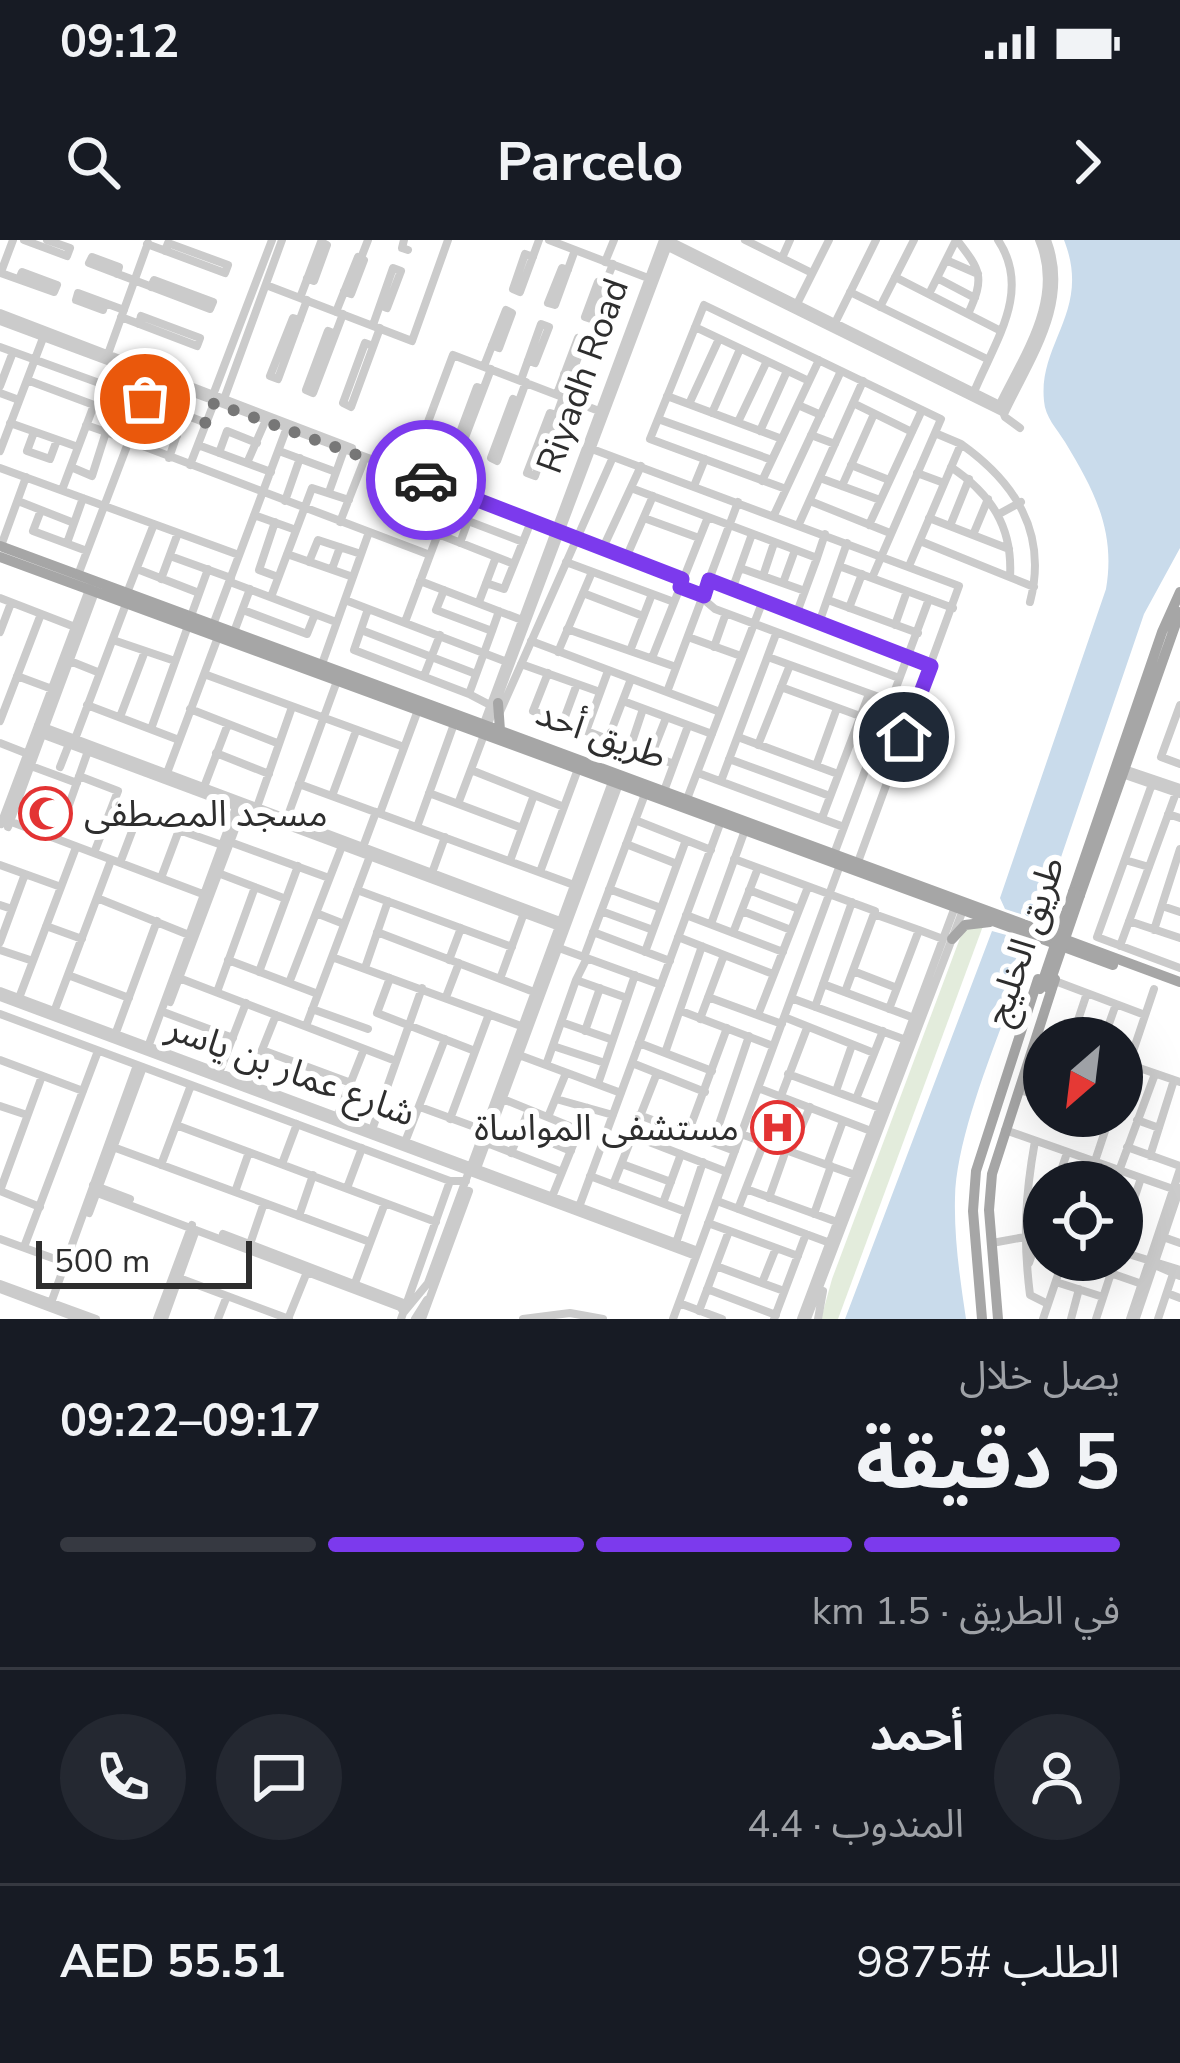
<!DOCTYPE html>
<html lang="ar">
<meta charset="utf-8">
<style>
body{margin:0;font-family:"Nunito Sans","Noto Sans Arabic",sans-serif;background:#242831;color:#f1f3f6;direction:rtl;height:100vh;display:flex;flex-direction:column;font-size:45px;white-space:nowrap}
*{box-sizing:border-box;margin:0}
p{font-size:39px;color:#9ea1a6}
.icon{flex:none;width:66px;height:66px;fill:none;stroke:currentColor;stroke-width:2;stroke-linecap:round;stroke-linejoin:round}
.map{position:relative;height:1079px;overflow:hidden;direction:ltr}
.panel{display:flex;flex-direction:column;background:#171b24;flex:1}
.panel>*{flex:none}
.needle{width:78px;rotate:208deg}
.tools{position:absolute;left:1023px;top:777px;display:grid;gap:24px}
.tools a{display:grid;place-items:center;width:120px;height:120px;border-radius:50%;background:#171b24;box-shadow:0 12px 48px #0002;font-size:60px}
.scale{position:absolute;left:36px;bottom:30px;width:216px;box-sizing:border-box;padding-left:12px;border:6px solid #2e2e2e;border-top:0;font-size:33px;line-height:42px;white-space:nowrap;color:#2e2e2e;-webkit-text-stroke:9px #fff;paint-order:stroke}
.pin{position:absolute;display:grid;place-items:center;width:102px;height:102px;color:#fff;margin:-51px;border:6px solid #fff;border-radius:50%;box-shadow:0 3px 12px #0007}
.courier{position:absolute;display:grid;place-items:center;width:120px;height:120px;margin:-60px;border:9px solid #7c3aed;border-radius:50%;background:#fff;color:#222;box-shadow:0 3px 15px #0007}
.head em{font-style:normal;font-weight:700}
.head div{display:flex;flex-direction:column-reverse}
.head{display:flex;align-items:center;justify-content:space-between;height:204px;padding:0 60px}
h1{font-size:78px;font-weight:700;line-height:90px}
.bar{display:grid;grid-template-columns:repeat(4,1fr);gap:18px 12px;align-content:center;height:144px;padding:0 60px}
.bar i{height:15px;border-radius:9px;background:#363941}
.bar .current{background:#7c3aed}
.bar p{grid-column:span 4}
.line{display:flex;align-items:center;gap:30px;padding:0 60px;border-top:3px solid #363941}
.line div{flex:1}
.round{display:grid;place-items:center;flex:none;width:126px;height:126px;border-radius:63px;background:#242831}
.status{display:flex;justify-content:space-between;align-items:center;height:84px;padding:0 60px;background:#171b24;direction:ltr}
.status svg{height:33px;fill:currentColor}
header{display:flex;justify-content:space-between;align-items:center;height:156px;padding:0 60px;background:#171b24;font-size:54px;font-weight:700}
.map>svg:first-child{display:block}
</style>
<div class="status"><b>09:12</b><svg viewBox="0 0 49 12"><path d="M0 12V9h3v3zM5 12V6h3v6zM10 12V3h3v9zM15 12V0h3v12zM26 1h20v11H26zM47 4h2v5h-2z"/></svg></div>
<header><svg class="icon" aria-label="forward" viewBox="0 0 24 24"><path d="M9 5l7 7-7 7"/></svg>Parcelo<svg class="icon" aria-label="search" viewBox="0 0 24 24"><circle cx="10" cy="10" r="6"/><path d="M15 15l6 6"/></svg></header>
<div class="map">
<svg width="1180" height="1079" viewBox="0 0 1180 1079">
<rect width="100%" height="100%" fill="#fff"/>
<path fill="#e3ecdc" d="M983 686 838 1079H821L832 1039 960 698 968 688Z"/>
<path fill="#c9dbeb" d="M1064 0H1180V308L1144 374 1043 670 1036 679 1005 669 1000 658 1106 349C1116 291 1094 250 1065 202 1057 189 1045 177 1044 161 1038 102 1092 71 1064 0Z
M992 691 1024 700 1030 709C1007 777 956 889 955 958 954 999 960 1039 966 1079H845Z"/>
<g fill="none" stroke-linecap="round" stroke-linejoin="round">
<path stroke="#cbcbcb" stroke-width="8" d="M24 0 67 16 70 8 47 0
M404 0 402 8 408 10
M549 0 648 38
M745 0 812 33
M957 0C981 31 985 37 968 74
M670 1 1000 165 1005 177 1020 188
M147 4 225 33 228 25 168 3 165 11
M668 7 1004 173
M533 17 525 14 513 49 520 52 539 0
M361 18 368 0
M782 18 790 0
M946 20 978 34
M605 22 614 0
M89 23 210 69 213 62 154 40 151 47
M89 23 92 17 119 27 117 34
M568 30 562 28 548 63 555 65 575 10
M1 32 13 0
M1 33 54 52 57 45 22 32 19 39
M895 37 999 90
M937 38 975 58
M266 45 412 101 448 0
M605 45 598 42 585 77 591 79 613 24
M850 52 987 119
M929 54 956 0
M300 58 321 2 327 5 314 41 307 38
M105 63 103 70 76 60 78 53 124 70
M880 67 914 0
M795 68 829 0
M336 72 358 17 364 20 351 54 344 51
M0 73 352 208
M121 77 197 106 200 98 141 76 139 84
M300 80 293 78 270 136 278 139 307 60
M0 81 556 288 583 302 683 339
M373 85 393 28 401 31 387 68 380 65
M695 87 809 141
M833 87 876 0
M335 94 328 91 306 150 313 153 343 74
M373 106 365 103 343 163 351 167 380 88
M0 107 124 152
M108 114 148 3
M484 126 506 70 512 73 499 108 492 105
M27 140 177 196
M521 140 541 84 549 87 535 123 528 120
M0 146 13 112
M483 149 477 147 455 206 461 208 491 129
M974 152C995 101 1032 51 998 0
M0 153 19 160
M557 154 578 98 584 101 571 136 564 134
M213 155 272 0
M667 156 782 199
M145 159 206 183
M224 159 282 0
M518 162 513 159 491 218 497 221 526 142
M853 163 912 192
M689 164 719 99
M798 165 821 175
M999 166C1024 114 1064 59 1039 0
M116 172 132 131
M1005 172C1031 117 1071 62 1047 0
M712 173 740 109
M557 175 550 173 527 233 535 236 563 157
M658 179 772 220
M738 182 767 121
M10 183 78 207
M760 191 787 131
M34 192 27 211 50 219 57 200
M106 192 430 315
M811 195 835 204
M961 204C1016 243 1048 293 1030 362
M198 205 271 232
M592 209 959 346 858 622
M0 211 43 98
M279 211 336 232
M219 213 227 191 257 203
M169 218 184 174
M247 223 265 182
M190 225 214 163
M851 225 889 240
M71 227 92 236 106 192 86 185
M951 227C991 254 1013 287 1010 337
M0 228 239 315
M410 230 453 115 599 171
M917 233 944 243
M820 238 880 260
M762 241 819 120
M694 246 705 219
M842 246 874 174
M631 248 817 318 796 375
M786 249 650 199 704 65 941 179 872 338
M62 250 94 165
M329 252 344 210
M18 261 74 283
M285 261 300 218
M810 261 890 293
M41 270 33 291 87 311
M999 274 1021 262
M254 275 296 290
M774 275 841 131
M644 278 699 298
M929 278 1009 309
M275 282 259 330 278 337
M340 282 365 218
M799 284 863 141
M869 285 922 170
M950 286 969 239
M438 294 514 324 532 279
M973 295 988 259
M920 301 1034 347
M67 303 83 258
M460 303 468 281 523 302
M1 306 26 237
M602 310 641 226
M287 314 353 337
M170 316 231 338
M626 318 653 256
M817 318 825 294
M309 322 318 300 361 314
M566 322 674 362
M839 326 953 368
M909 326 961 204 935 193
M740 328 805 351
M137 329 199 353
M332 329 340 307
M78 335 152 140
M763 336 774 303
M161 339 178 293
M420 341 522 380
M709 341 931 426
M230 342 336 382
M486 343 504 349 514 324
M783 343 795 310
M680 347 703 355
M444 350 436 370 492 391 499 371
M732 350 752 294
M127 353 154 284
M583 353 643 376
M271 357 312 248 349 260
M0 358 75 387
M702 358 715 369 899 438
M345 360 507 422
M828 360 918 393
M479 362 496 317
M849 368 862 334
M368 369 354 410 469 454 492 391
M243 370 307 394 315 374
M191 376 208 329
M405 382 454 251
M819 383 847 303
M213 385 286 190
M895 385 907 351
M567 389 676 427
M361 390 476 434
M0 392 11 363
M234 392 250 349
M688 397 741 416
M113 400 175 421
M531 401 720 472
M714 407 726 373
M630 411 652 354
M558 412 592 332
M768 417 890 461
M652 418 708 277
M70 421 100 433
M322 424 369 292
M521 424 600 452
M548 433 533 471 674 524
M204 434 404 507
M17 436 52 449
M424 436 440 395
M781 447 860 476
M667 452 738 262
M469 454 490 465
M623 461 712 494
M87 465 179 500
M1180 465 1161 517 1180 524
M190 469 277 503
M500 472 613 217
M120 477 145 411
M0 481 41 374
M563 482 577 444
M38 485 560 681
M483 486 663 0
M151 489 188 386
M586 491 608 431
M36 492 557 686
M738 497 838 534
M75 499 126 364
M608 499 631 439
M0 503 28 514
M758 505 790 425
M874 505 898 515
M630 508 643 469
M216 513 269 534
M651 516 666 478
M729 519 830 556
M31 526 77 543
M816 526 837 468
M60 527 69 504
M471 530 564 567
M1127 530 1180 548
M167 533 218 397
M698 533 844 587
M1125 535 1180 554
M79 536 118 551 94 613
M721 541 776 394
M299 544 574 645
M1152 544 1097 697 1180 728
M204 547 228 484
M664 551 688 486
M429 553 522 588
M332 556 356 491
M687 559 762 363
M458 564 670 0
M257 567 292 467
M380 573 418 470
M1168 574 1180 578
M287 578 337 441
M822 578 869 454
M635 580 711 610
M9 581 208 656
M1 584 90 347
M8 587 95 352
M417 587 454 484
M57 599 88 511
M230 602 329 638
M626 604 677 624
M363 607 376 572
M834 614 929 359
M734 619 875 671 845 752
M1125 620 1149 627
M510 621 534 555
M120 623 139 573 179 590
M0 625 61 647
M540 632 578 529
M218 633 286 659
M432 633 445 597
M161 638 179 590 222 605
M609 649 661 668
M357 650 512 707
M749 650 799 669
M97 658 189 695
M0 665 12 669
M1162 666 1180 672
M601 671 653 690
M742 671 791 690
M316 673 344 684
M874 674 919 690
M686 675 783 712
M1129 681 1180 698
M711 684 745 590
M46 686 82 699
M1154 690 1180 609
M377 692 534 752
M593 692 670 721
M733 693 758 628
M678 697 773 734
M0 702 25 634
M1120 706 1176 553
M559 708 661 745
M0 710 33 721
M645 712 686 600
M332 717 521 786
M584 717 645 554
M228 720 318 754
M449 720 461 688
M365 728 388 661
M853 731 897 748
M259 732 298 626
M68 735 129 758
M179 738 396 821
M390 738 377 773 475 811
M500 739 524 673
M576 740 587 718
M1055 741 1145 775
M289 743 342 606
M823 744 914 778
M0 751 698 1011
M217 752 255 647
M0 757 696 1016
M446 757 459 723
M708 757 782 784
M19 758 75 610
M791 758 906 800
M170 762 243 568
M815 767 852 662
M312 769 368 789
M889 769 919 690 943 699
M681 771 773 806
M54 772 110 623
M166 773 233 798
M0 774 450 941H466
M758 775 808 647
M784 777 874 813
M700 779 724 715
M561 782 613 800
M306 786 370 616
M585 791 600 748
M115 795 157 681
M1072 798 1087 753
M1104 798 1116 764
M639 803 712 831
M553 806 605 823
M148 807 238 562
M262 810 276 775
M665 813 702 706
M519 815 621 853
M0 820 83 851
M1122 822 1180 842
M632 823 705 852
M546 825 576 740 627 758
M219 833 246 763
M788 834 880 868
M248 844 262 810 351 843
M598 844 635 735
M1122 844 1154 749
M758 848 871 891
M1020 850 1044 858
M836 851 852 805
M781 856 807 788
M503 859 579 890
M556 859 613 875
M856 859 883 791
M0 866 27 875
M420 867 483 890
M639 875 735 911
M337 877 364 809
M548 877 566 833
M450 879 489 774
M1137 880 1159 888
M176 885 436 982
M372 890 422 748
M521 890 571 911
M1005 890 1173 949
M688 893 727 788
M741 894 855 935
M631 895 727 932
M1035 901C1025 956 1023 999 1030 1055L1048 1064
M405 902 445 799
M713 902 749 796
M487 903 562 932
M113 907 370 1002
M1127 907 1180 926
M791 911 810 867
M511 913 529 870
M1150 916 1174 840
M282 924 297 884
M622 924 671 942
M161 925 191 845
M827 925 843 881
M476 931 619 544
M1119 931 1155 834
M590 936 686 972
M1057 942 1067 913
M1088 942 1110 876
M93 945 130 959
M613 945 657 833
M347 948 362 908
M746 949 837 982
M0 951 42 836
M0 951 40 967
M92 951 400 1067 404 1072
M235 952 249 912
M552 957 588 868
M769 958 786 910
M717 961 830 1003
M663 963 681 914
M579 967 721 581
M738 969 764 902
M89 973 143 827
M814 974 831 926
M299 976 313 935
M708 983 798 1016
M223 994 406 1064
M1122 996 1141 938
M1163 997 1180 1003
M0 999 66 1023
M676 1003 703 922
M992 1003 1025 997
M250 1004 264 963
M24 1007 98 811
M1122 1012 1180 1030
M1073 1020 1142 1044
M1029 1023 1044 979
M1150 1023 1180 1036
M716 1026 784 1051
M179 1038 289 1079
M1056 1042 1103 1057
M355 1043 385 963
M762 1043 776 1008
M0 1044 96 1079
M0 1049 80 1079
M707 1049 776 1075
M1167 1053 1180 1058
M51 1063 137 825
M679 1063 722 1079
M699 1071 729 991
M404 1072 428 1043 612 542
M1136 1078 1180 948
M157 1079 192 985
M164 1079 196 990
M218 1079 227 1056
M288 1079 307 1032
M401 1079 450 941
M415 1079 427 1060
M422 1079 469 951
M523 1079 570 1073 603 1079
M673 1079 840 625
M774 1079 806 994
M801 1079 955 667
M807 1079 963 670
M818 1079 823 1051
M1043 1079 1063 1020
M1071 1079 1079 1049
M1096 1079 1111 1033
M1130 1079 1180 929
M1158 1079 1173 1034"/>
<path stroke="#a6a6a6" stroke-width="10" d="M0 306 1180 742
M0 317 1113 725
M498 463 500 490
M1073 652 1162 392 1180 352
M1080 655 1180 372
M952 699 965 685 990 682
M982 1079 973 971 976 931 1038 739
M998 1079 989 970 992 934 1055 739"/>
<path stroke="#a6a6a6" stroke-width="10" d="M1048 748 1080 655
M1040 749 1073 652"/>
</g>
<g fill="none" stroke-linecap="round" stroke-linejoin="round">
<path stroke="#777" stroke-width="12" stroke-dasharray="0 21.6" d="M145 159 206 183 214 163 426 240"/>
<path stroke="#7c3aed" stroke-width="15" d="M426 240 682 339 680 347 704 356 709 340 931 426 904 497"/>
</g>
<defs>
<symbol id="mosque-ring" viewBox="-11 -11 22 22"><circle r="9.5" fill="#fff" stroke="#e33333" stroke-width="1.5"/><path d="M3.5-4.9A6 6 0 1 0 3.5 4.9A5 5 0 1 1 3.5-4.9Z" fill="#e33333"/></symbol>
<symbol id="hospital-ring" viewBox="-11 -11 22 22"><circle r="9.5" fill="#fff" stroke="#e33333" stroke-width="1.5"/><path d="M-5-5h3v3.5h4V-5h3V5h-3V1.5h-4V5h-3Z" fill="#e33333"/></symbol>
</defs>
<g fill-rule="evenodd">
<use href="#mosque-ring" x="16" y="544" width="59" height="59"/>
<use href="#hospital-ring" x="748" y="858" width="59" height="59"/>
</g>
<g text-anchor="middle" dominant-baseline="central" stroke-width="12" stroke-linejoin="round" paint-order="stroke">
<g font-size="36" fill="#2e2e2e" stroke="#fff">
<text transform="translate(583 136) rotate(-70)">Riyadh Road</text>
<text transform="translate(601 495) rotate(20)">طريق أحد</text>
<text transform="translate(1025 701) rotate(-71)">طريق الخليج</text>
<text transform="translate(291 831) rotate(20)">شارع عمار بن ياسر</text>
</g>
<g font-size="36" fill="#2e2e2e" stroke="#fff" text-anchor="start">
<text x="84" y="574">مسجد المصطفى</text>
<text x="739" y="888" text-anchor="end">مستشفى المواساة</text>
</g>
</g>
</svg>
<div class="tools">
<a><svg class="needle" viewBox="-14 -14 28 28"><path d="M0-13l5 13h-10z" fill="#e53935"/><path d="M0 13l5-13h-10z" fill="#9ea1a6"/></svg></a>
<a><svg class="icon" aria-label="locate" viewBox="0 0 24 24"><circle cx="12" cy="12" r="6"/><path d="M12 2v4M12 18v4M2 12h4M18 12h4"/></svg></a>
</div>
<div class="scale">500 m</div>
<div class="pin" style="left:145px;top:159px;background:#ea580c"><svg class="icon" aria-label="bag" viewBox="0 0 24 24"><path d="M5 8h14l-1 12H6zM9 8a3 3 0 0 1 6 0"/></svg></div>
<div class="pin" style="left:904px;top:497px;background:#1f2937"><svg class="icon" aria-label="home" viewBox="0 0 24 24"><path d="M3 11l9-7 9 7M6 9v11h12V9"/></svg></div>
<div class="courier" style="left:426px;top:240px"><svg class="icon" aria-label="car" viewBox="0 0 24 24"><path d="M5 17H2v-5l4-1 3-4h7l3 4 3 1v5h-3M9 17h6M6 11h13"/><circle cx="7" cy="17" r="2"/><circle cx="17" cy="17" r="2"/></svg></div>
</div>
<section class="panel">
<div class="head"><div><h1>5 دقيقة</h1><p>يصل خلال</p></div><em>09:17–09:22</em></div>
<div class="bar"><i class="current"></i><i class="current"></i><i class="current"></i><i></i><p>في الطريق · 1.5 km</p></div>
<div class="line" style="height:216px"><a class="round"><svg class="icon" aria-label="person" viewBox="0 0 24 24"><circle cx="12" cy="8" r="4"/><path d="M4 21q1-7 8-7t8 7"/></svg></a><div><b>أحمد</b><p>المندوب · 4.4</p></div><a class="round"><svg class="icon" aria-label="chat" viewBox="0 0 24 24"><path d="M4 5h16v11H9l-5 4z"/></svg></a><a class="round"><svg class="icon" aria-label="phone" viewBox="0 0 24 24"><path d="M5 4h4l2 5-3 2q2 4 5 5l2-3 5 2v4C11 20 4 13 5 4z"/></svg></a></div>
<div class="line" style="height:156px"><div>الطلب #9875</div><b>AED 55.51</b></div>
</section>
